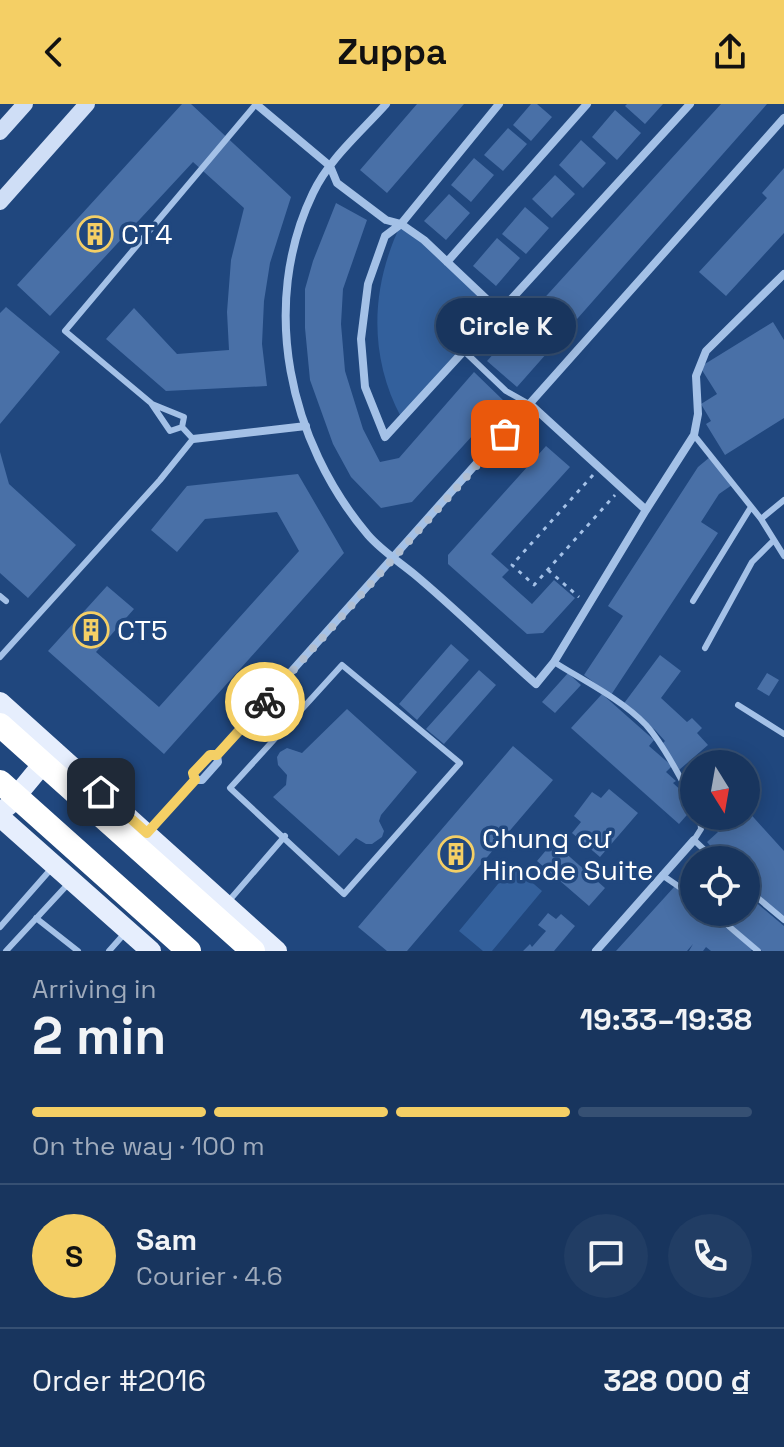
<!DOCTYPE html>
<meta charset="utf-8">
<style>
body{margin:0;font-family:"Space Grotesk",sans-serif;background:#213d64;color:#f1f3f6;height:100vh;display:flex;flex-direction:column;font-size:30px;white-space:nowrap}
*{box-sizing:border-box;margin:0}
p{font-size:26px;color:#9fabbc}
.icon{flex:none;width:44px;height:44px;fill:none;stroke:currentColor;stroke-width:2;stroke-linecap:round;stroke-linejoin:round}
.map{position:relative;height:847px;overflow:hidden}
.details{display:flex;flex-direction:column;background:#18355e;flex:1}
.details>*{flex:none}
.needle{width:52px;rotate:169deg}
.tools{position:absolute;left:680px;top:646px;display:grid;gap:16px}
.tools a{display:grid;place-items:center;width:80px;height:80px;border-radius:50%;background:#18355e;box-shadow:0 4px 20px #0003,0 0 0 2px #365073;font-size:40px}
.pin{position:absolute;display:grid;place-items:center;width:68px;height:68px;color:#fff;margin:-34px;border-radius:16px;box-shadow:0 4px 12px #0006}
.courier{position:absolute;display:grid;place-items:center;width:80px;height:80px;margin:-40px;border:6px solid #f4cf65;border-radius:50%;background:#fff;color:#222;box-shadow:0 2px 10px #0007}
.bubble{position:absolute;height:56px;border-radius:28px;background:#18355e;box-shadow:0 4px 20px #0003,0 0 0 2px #365073;font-size:26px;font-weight:800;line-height:56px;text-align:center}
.summary em{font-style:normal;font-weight:800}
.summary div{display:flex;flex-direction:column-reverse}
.summary{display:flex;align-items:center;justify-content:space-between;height:136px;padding:0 32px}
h1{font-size:52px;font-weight:800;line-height:60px}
.bar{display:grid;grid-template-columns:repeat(4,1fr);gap:12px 8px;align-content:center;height:96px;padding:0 32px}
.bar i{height:10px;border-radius:6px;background:#365073}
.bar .active{background:#f4cf65}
.bar p{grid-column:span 4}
.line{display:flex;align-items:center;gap:20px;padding:0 32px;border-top:2px solid #365073}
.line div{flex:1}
.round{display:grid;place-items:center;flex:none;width:84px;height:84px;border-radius:42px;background:#213d64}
header{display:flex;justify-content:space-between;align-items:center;height:104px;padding:0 32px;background:#f4cf65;color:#111;font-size:36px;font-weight:800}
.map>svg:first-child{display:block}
</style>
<header><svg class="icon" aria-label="back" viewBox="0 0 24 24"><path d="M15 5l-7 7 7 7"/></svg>Zuppa<svg class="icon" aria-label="share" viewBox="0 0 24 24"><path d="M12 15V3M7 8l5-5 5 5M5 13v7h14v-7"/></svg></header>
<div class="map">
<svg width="784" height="847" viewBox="0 0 784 847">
<rect width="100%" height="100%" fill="#20477e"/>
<path fill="#33609c" d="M401 120 499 207 401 313C368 251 371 182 401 120Z
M513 762 542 787 492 847H483L459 827Z"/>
<path fill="#4970a7" d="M182 0H191L291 93 270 159 264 197 262 240 267 282 166 287 106 235 134 204 177 250 229 246 227 208 231 156 244 104 193 58 50 212 17 181Z
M417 0H464L387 89 360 66Z
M531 0H537L552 13 531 37 513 21Z
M627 0H663L645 20 625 2Z
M721 0H767L517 283 487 257Z
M615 6 641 29 617 56 592 33Z
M508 24 527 40 503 67 484 51Z
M581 36 606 59 583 84 559 61Z
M474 54 494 71 471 98 451 81Z
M784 64V129L726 192 699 168 767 94 762 89Z
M555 71 575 90 552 114 532 95Z
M449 90 470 109 446 136 424 117Z
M336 99 367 116 343 185 341 220 345 267 363 325 380 358 399 354 474 268 504 297 412 398 381 404 351 373 333 340 310 276 305 224V185L313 157Z
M525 103 549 124 526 150 502 130Z
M497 134 520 154 496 182 473 162Z
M6 203 60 248 0 320V209Z
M773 218 784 236V314L725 351 706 320 711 317 701 300 717 290 700 263Z
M546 342 570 363 491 450 509 466 502 473 532 500 554 476 575 494 543 529 527 530 448 460V451Z
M0 348 9 380 76 441 28 494 0 469Z
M710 353 732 381 719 390 701 418 718 429 611 591 584 571 623 512 608 502 698 363Z
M298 370 344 449 164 650 48 547 107 482 134 505 96 548 159 603 299 447 277 408 205 415 177 448 151 426 187 382Z
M451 540 469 556 417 616 399 600Z
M660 551 681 567 661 594 687 618 692 614 702 624 697 629 708 641 679 666 661 641 665 637 655 626 622 602Z
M479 566 496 581 444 640 426 625Z
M568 569 581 581 555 609 542 598Z
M767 569 779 576 769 592 757 585Z
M602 590 654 636 649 642 672 662 666 668 676 677 673 679 687 692 684 696 693 704 679 720 571 624Z
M347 605 417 668 381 711 379 717 384 727 382 733 372 740H366L356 734 339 752 273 693 286 681 287 671 278 661 277 653 280 648 287 644 302 649Z
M513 642 553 676 407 847H387L358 823Z
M609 685 638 709 600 753 572 729 581 718 574 712 592 688 601 694Z
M746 705 784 747V813L746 781V756H723L707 738 718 728 704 712H746Z
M553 738 605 784 589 802 537 757Z
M694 758V790L678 777Z
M675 782 694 799V808H704L715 816 753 844 751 847H711L706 843 703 847H689L693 840 687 847H616Z
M746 790 784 822V847H762L715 808H746Z
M548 809 556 815 561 810 575 822 554 847H523L530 840 532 843 546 827 538 821Z"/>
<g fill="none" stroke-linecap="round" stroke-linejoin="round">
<path stroke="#a4c1e7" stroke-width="3" stroke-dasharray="4 6" stroke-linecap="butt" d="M593 371 512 461 534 481 615 391
M548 466 579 493"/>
<path stroke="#a4c1e7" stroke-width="6" d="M463 246 506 287 531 301
M182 323 170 327 151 299 65 227 256 0
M694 331 761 415 784 452
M761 415 784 396
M0 492 6 497
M693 497 751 403
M705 544 752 458 774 436
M0 553 160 376 193 335 182 323 184 313 152 300
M554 558C584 577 621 595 646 621 664 641 682 676 694 700
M342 561 460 659 344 790 230 684Z
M738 601 784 630
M700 712 701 725 694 736 715 756
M662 771 694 793
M746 784 784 816
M227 799 285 732
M712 808 758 847
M36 814 78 847
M0 823 51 765
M6 847 69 779
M109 847 125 829"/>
<path stroke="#a4c1e7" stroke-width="8" d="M256 0 330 62 337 79 386 116 401 120 424 136 499 207
M386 0C361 28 329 55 313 89 259 201 289 338 368 431 381 446 398 457 414 470 456 505 495 544 536 580L554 558 646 406 531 301
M499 0 401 120 385 132 368 180 361 235 365 283 385 333 690 0
M447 158 587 0
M193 335 306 322
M646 406 694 331 698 310 696 272 706 247 784 170
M195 676 193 669 210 651H217L784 14
M147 729 195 676H202L218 658 217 651
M596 847 694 736"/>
<path stroke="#cfdef6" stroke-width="16" d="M0 28 25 0
M0 98 87 0"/>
<path stroke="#e6eefd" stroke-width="20" d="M0 598 277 847
M8 702 51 650
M0 713 151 847"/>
<path stroke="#fff" stroke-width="24" d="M0 621 253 847
M0 678 189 847"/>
</g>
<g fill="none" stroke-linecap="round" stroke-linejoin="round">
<path stroke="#b1bfd2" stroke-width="8" stroke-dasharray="0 14.4" d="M265 598 505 330"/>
<path stroke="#f4cf65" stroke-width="10" d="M101 688 147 729 195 676 193 669 210 651H217L265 598"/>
</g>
<defs>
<symbol id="building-ring" viewBox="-11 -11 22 22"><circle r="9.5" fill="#20477e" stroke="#f4cf65" stroke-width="1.5"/><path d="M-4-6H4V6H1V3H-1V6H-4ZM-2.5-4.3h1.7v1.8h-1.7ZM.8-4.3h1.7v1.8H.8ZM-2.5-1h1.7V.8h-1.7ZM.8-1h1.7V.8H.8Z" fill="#f4cf65"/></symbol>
</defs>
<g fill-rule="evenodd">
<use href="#building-ring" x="75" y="110" width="40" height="40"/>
<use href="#building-ring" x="71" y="506" width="40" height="40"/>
<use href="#building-ring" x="436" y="730" width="40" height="40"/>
</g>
<g text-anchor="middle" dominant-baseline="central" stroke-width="7" stroke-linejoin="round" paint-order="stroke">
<g font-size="28" fill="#fff" stroke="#20477e" text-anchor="start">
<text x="121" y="130">CT4</text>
<text x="117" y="526">CT5</text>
<text x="482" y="734">Chung cư<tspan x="482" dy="32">Hinode Suite</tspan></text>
</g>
</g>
</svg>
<div class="tools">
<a><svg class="needle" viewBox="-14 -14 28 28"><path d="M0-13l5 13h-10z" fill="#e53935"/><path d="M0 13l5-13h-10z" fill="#9fabbc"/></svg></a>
<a><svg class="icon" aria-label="locate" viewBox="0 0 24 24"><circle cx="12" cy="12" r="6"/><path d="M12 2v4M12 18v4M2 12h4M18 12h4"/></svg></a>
</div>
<div class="pin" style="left:505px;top:330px;background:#ea580c"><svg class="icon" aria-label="bag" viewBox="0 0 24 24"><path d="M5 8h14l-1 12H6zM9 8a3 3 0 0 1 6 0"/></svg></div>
<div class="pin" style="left:101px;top:688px;background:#1f2937"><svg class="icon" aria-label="home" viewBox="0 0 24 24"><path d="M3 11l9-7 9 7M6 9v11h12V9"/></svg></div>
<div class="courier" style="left:265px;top:598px"><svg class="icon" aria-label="bike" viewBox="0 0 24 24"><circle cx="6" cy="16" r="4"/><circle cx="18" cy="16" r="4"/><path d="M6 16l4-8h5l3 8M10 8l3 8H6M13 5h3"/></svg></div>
<div class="bubble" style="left:436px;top:194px;width:140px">Circle K</div>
</div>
<section class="details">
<div class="summary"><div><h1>2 min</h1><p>Arriving in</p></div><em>19:33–19:38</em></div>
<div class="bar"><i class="active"></i><i class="active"></i><i class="active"></i><i></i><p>On the way · 100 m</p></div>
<div class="line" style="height:144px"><b class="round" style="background:#f4cf65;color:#111">S</b><div><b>Sam</b><p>Courier · 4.6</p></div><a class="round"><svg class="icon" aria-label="chat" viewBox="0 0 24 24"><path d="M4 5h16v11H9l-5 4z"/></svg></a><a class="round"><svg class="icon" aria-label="phone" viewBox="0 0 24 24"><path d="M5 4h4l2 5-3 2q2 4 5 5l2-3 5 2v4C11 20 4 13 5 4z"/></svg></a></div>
<div class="line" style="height:104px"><div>Order #2016</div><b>328 000 ₫</b></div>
</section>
